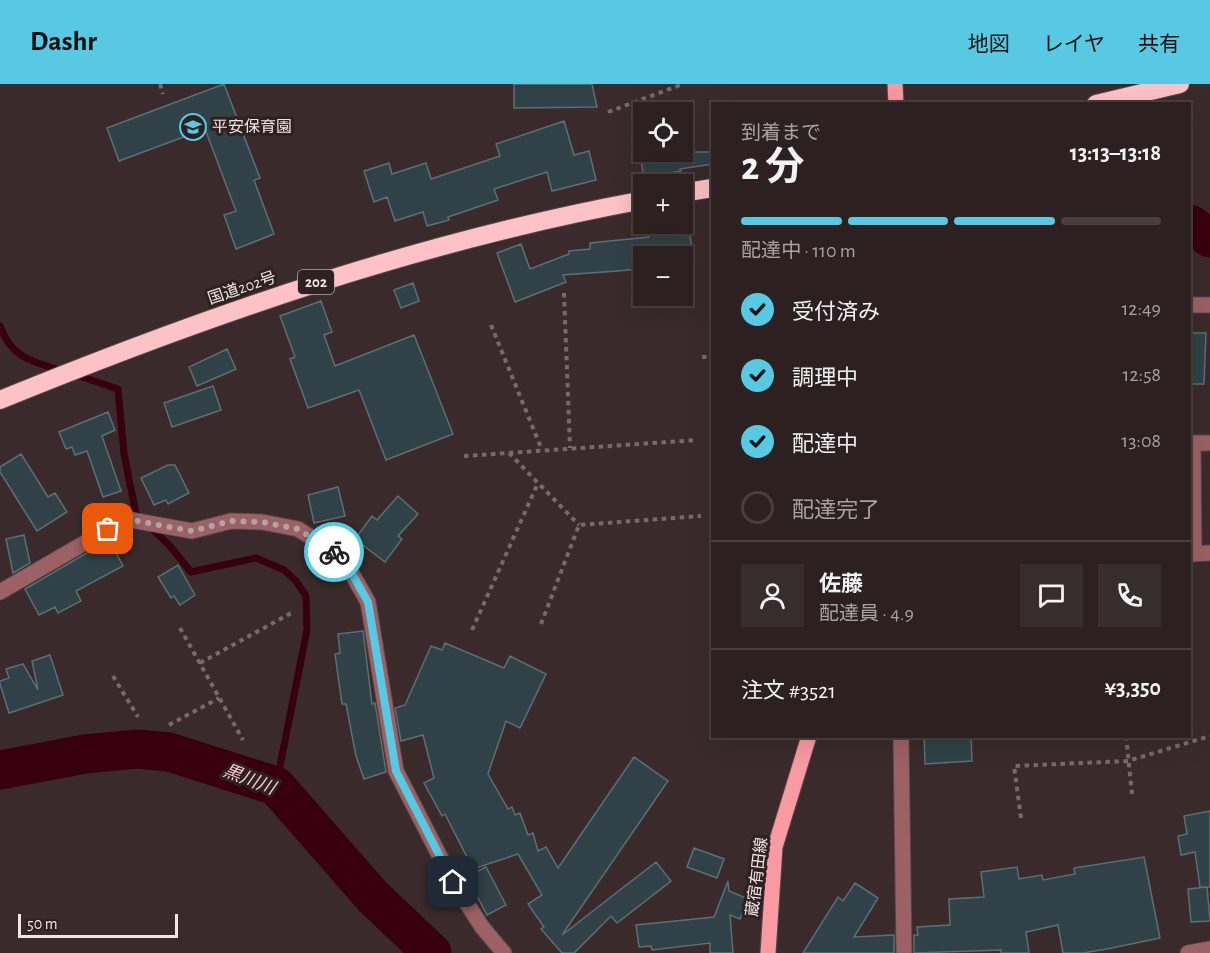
<!DOCTYPE html>
<html lang="ja">
<meta charset="utf-8">
<style>
body{margin:0;font-family:"Alegreya Sans","Noto Sans JP",sans-serif;background:#382d2d;color:#f1f3f6;height:100vh;display:flex;flex-direction:column;font-size:22px;white-space:nowrap}
*{box-sizing:border-box;margin:0}
p{font-size:20px;color:#a6a3a5}
.icon{flex:none;width:33px;height:33px;fill:none;stroke:currentColor;stroke-width:2;stroke-linecap:round;stroke-linejoin:round}
.map{position:relative;flex:1;overflow:hidden}
.panel{position:absolute;left:711px;top:18px;width:480px;height:636px;display:flex;flex-direction:column;background:#2c2020;border-radius:0px;box-shadow:0 6px 24px #0002,0 0 0 2px #483e3e}
.panel>*{flex:none}
.buttons{position:absolute;left:633px;top:18px;display:grid;gap:12px}
.buttons a{display:grid;place-items:center;width:60px;height:60px;border-radius:0px;background:#2c2020;box-shadow:0 6px 24px #0002,0 0 0 2px #483e3e;font-size:30px}
.scale{position:absolute;left:18px;bottom:15px;width:160px;box-sizing:border-box;padding-left:6px;border:3px solid #f1e6e6;border-top:0;font-size:16px;line-height:21px;white-space:nowrap;color:#f1e6e6;-webkit-text-stroke:4px #2f2021;paint-order:stroke}
.pin{position:absolute;display:grid;place-items:center;width:51px;height:51px;color:#fff;margin:-26px;border-radius:12px;box-shadow:0 3px 9px #0006}
.courier{position:absolute;display:grid;place-items:center;width:60px;height:60px;margin:-30px;border:4px solid #57c9e3;border-radius:50%;background:#fff;color:#222;box-shadow:0 2px 8px #0007}
.summary em{font-style:normal;font-weight:700}
.summary div{display:flex;flex-direction:column-reverse}
.summary{display:flex;align-items:center;justify-content:space-between;height:102px;padding:0 30px}
h1{font-size:39px;font-weight:700;line-height:45px}
.bar{display:grid;grid-template-columns:repeat(4,1fr);gap:9px 6px;align-content:center;height:72px;padding:0 30px}
.bar i{height:8px;border-radius:4px;background:#483e3e}
.bar .active{background:#57c9e3}
.bar p{grid-column:span 4}
.line{display:flex;align-items:center;gap:15px;padding:0 30px;border-top:2px solid #483e3e}
.line div{flex:1}
.round{display:grid;place-items:center;flex:none;width:63px;height:63px;border-radius:0px;background:#382d2d}
ol{padding:0 30px;list-style:none}
li{display:flex;align-items:center;gap:18px;height:66px}
li p{margin-inline-start:auto}
li .icon{padding:6px;border-radius:50%;background:#57c9e3;color:#111;stroke-width:4}
li:last-child{color:#a6a3a5}
li i{width:33px;height:33px;border:3px solid #483e3e;border-radius:50%}
header{display:flex;align-items:center;gap:36px;box-sizing:border-box;height:84px;padding:0 30px;background:#57c9e3;color:#111}
header strong{font-size:28px}
nav{display:flex;gap:33px;margin-inline-start:auto;font-size:21px}
.map>svg:first-child{display:block}
</style>
<header>
<strong>Dashr</strong>
<nav><a>地図</a><a>レイヤ</a><a>共有</a></nav>
</header>
<div class="map">
<svg width="1210" height="869" viewBox="0 0 1210 869">
<rect width="100%" height="100%" fill="#3a2a2b"/>
<g fill="none" stroke-linecap="round" stroke-linejoin="round">
<path stroke="#38000c" stroke-width="7" d="M0 242C12 275 32 277 62 287
M73 290 118 305 124 370 136 430 141 435
M149 442 169 461 191 488 256 474 284 486 296 497 306 512 307 546 276 702"/>
<path stroke="#38000c" stroke-width="39" d="M1190 140 1210 154
M0 686 85 670 137 665 169 668 276 702 373 813 432 869"/>
</g>
<path fill="#304247" stroke="#5c6f74" stroke-width="1.5" d="M224 0 260 94 254 96 274 150 236 165 224 131 236 127 205 45 119 77 107 44Z
M514 0H592L597 23 514 24Z
M564 37 574 71 589 67 596 96 552 107 547 88 494 105 498 116 448 133 449 136 427 142 423 128 395 137 387 113 374 118 364 87 389 79 392 90 426 79 431 95 500 72 496 60Z
M647 68H712V80L680 85 681 87 644 94 641 77 648 76Z
M659 140H688L693 170 679 172H644V185L563 191 566 198 515 218 497 169 521 160 530 185 569 170V167L590 165V159L649 153 647 142Z
M413 199 419 217 401 224 394 206Z
M321 217 332 248 324 251 335 282 414 251 453 350 386 376 359 306 308 324 290 275 295 273 280 232Z
M1190 249H1206L1204 300H1190Z
M227 265 236 285 197 302 189 283Z
M213 302 221 326 172 343 164 319Z
M108 328 115 346 102 352 121 407 103 413 87 367 75 371 72 363 66 365 59 348Z
M21 370 48 413 55 409 67 428 37 447 0 388V383Z
M168 381H175L189 409 168 420 166 416 154 421 141 394Z
M338 403 345 432 314 439 308 411Z
M398 412 418 430 398 452 402 455 385 478 355 455 372 432 377 436Z
M24 451 30 479 13 489 6 455Z
M109 456 123 482 76 507 81 517 58 529 55 523 39 531 25 505Z
M178 481 195 511 180 521 174 512 171 514 158 493Z
M363 547 372 620 375 619 386 688 364 695 356 672 346 620H342L335 570 340 569 338 550Z
M445 559 504 584 510 572 546 590 520 644 506 637 488 690 508 725 512 723 515 731 520 729 528 751 533 749 538 767 546 763 558 784 634 673 668 697 562 851 656 778 671 797 617 839 611 832 574 869H562L541 845 544 843 528 820 542 811 518 770 473 785 445 730 442 732 424 699 434 694 423 651 401 657 395 624 405 621 431 562 442 566Z
M50 571 63 611 9 629 0 600V597L9 594 6 585 23 580 38 606 32 577Z
M924 652H971L972 677 925 680Z
M1210 727V803H1200L1195 768 1181 771 1178 752 1187 750 1184 732Z
M694 764 724 775 717 794 687 783Z
M1144 773 1160 854 1107 865 1083 869H1063L1058 841 1026 848 1029 869H1001V866L914 869V851H918L917 843 950 841 949 815 984 813 981 788 1017 783 1019 795 1042 791 1043 796 1075 790 1074 784Z
M486 783 506 821 487 831 467 793Z
M728 797 729 807 748 815 740 835 730 831 733 869H710V859L652 866 651 862 639 863 636 841 714 833Z
M855 799 878 814 854 853 894 851V869H803L838 813 843 817Z
M1207 803 1210 837 1191 838 1188 805Z"/>
<g fill="none" stroke-linecap="round" stroke-linejoin="round">
<defs>
<path id="minor" d="M1190 221H1210
M1190 359H1210
M1193 359 1194 470
M1190 470 1210 469
M0 508 126 435 192 447 231 437 262 438 298 445 343 474 368 518 396 687 453 798 482 843 504 869
M901 652 904 869
M1188 869 1210 865"/>
<path id="major" d="M895 0 896 20
M768 869 775 763 809 652"/>
<path id="highway" d="M1096 20 1180 0
M682 109 712 104
M0 316C208 231 421 157 644 116"/>
</defs>
<use href="#minor" stroke="#574849" stroke-width="17"/>
<use href="#major" stroke="#574849" stroke-width="17"/>
<use href="#highway" stroke="#574849" stroke-width="20"/>
<path stroke="#786a6b" stroke-width="4" stroke-dasharray="4.5 4.5" stroke-linecap="butt" d="M160 0 163 10
M608 28 683 0
M564 209 570 364
M491 241 542 366
M702 273H712
M509 369 579 441
M464 372 697 356
M541 540 579 441 701 432
M180 544 243 656
M472 546 538 399
M200 579 293 528
M113 592 138 633
M169 641 219 614
M1126 652 1132 710
M1021 734 1014 682 1128 677 1210 652"/>
<use href="#minor" stroke="#9b6165" stroke-width="15"/>
<use href="#major" stroke="#f999a1" stroke-width="15"/>
<use href="#highway" stroke="#fdc2c5" stroke-width="18"/>
</g>
<g fill="none" stroke-linecap="round" stroke-linejoin="round">
<path stroke="#b1a4a5" stroke-width="6" stroke-dasharray="0 10.8" d="M108 445 126 435 192 447 231 437 262 438 298 445 334 468"/>
<path stroke="#57c9e3" stroke-width="8" d="M334 468 343 474 368 518 396 687 453 798"/>
</g>
<defs>
<symbol id="school-ring" viewBox="-11 -11 22 22"><circle r="9.5" fill="#2f2021" stroke="#57c9e3" stroke-width="1.5"/><path d="M0-5L7-2L0 1L-7-2ZM-4 1L0 2.5L4 1V4Q0 6-4 4Z" fill="#57c9e3"/></symbol>
</defs>
<g fill-rule="evenodd">
<use href="#school-ring" x="178" y="28" width="30" height="30"/>
</g>
<g text-anchor="middle" dominant-baseline="central" stroke-width="6" stroke-linejoin="round" paint-order="stroke">
<rect fill="#2f2021" stroke="#b7abab" stroke-width="1.5" x="298" y="186" width="36" height="24" rx="4.5"/>
<g font-size="15" font-weight="bold" fill="#f1e6e6">
<text x="316" y="198">202</text>
</g>
<g font-size="16" fill="#f1e6e6" stroke="#2f2021" text-anchor="start">
<text x="212" y="43">平安保育園</text>
</g>
<g font-size="16" fill="#f1e6e6" stroke="#2f2021">
<text transform="translate(242 204) rotate(-19)">国道202号</text>
<text transform="translate(757 793) rotate(-83)">蔵宿有田線</text>
</g>
<g font-size="18" font-style="italic" fill="#fbcacc" stroke="#2f2021">
<text transform="translate(249 696) rotate(21)">黒川川</text>
</g>
</g>
</svg>
<div class="buttons">
<a><svg class="icon" aria-label="locate" viewBox="0 0 24 24"><circle cx="12" cy="12" r="6"/><path d="M12 2v4M12 18v4M2 12h4M18 12h4"/></svg></a>
<a>+</a>
<a>−</a>
</div>
<div class="scale">50 m</div>
<div class="pin" style="left:108px;top:445px;background:#ea580c"><svg class="icon" aria-label="bag" viewBox="0 0 24 24"><path d="M5 8h14l-1 12H6zM9 8a3 3 0 0 1 6 0"/></svg></div>
<div class="pin" style="left:453px;top:798px;background:#1f2937"><svg class="icon" aria-label="home" viewBox="0 0 24 24"><path d="M3 11l9-7 9 7M6 9v11h12V9"/></svg></div>
<div class="courier" style="left:334px;top:468px"><svg class="icon" aria-label="bike" viewBox="0 0 24 24"><circle cx="6" cy="16" r="4"/><circle cx="18" cy="16" r="4"/><path d="M6 16l4-8h5l3 8M10 8l3 8H6M13 5h3"/></svg></div>
<section class="panel">
<div class="summary"><div><h1>2 分</h1><p>到着まで</p></div><em>13:13–13:18</em></div>
<div class="bar"><i class="active"></i><i class="active"></i><i class="active"></i><i></i><p>配達中 · 110 m</p></div>
<ol>
<li><svg class="icon" aria-label="check" viewBox="0 0 24 24"><path d="M5 12l5 5 9-10"/></svg>受付済み<p>12:49</p></li>
<li><svg class="icon" aria-label="check" viewBox="0 0 24 24"><path d="M5 12l5 5 9-10"/></svg>調理中<p>12:58</p></li>
<li><svg class="icon" aria-label="check" viewBox="0 0 24 24"><path d="M5 12l5 5 9-10"/></svg>配達中<p>13:08</p></li>
<li><i></i>配達完了</li>
</ol>
<div class="line" style="height:108px"><a class="round"><svg class="icon" aria-label="person" viewBox="0 0 24 24"><circle cx="12" cy="8" r="4"/><path d="M4 21q1-7 8-7t8 7"/></svg></a><div><b>佐藤</b><p>配達員 · 4.9</p></div><a class="round"><svg class="icon" aria-label="chat" viewBox="0 0 24 24"><path d="M4 5h16v11H9l-5 4z"/></svg></a><a class="round"><svg class="icon" aria-label="phone" viewBox="0 0 24 24"><path d="M5 4h4l2 5-3 2q2 4 5 5l2-3 5 2v4C11 20 4 13 5 4z"/></svg></a></div>
<div class="line" style="height:78px"><div>注文 #3521</div><b>¥3,350</b></div>
</section>
</div>
